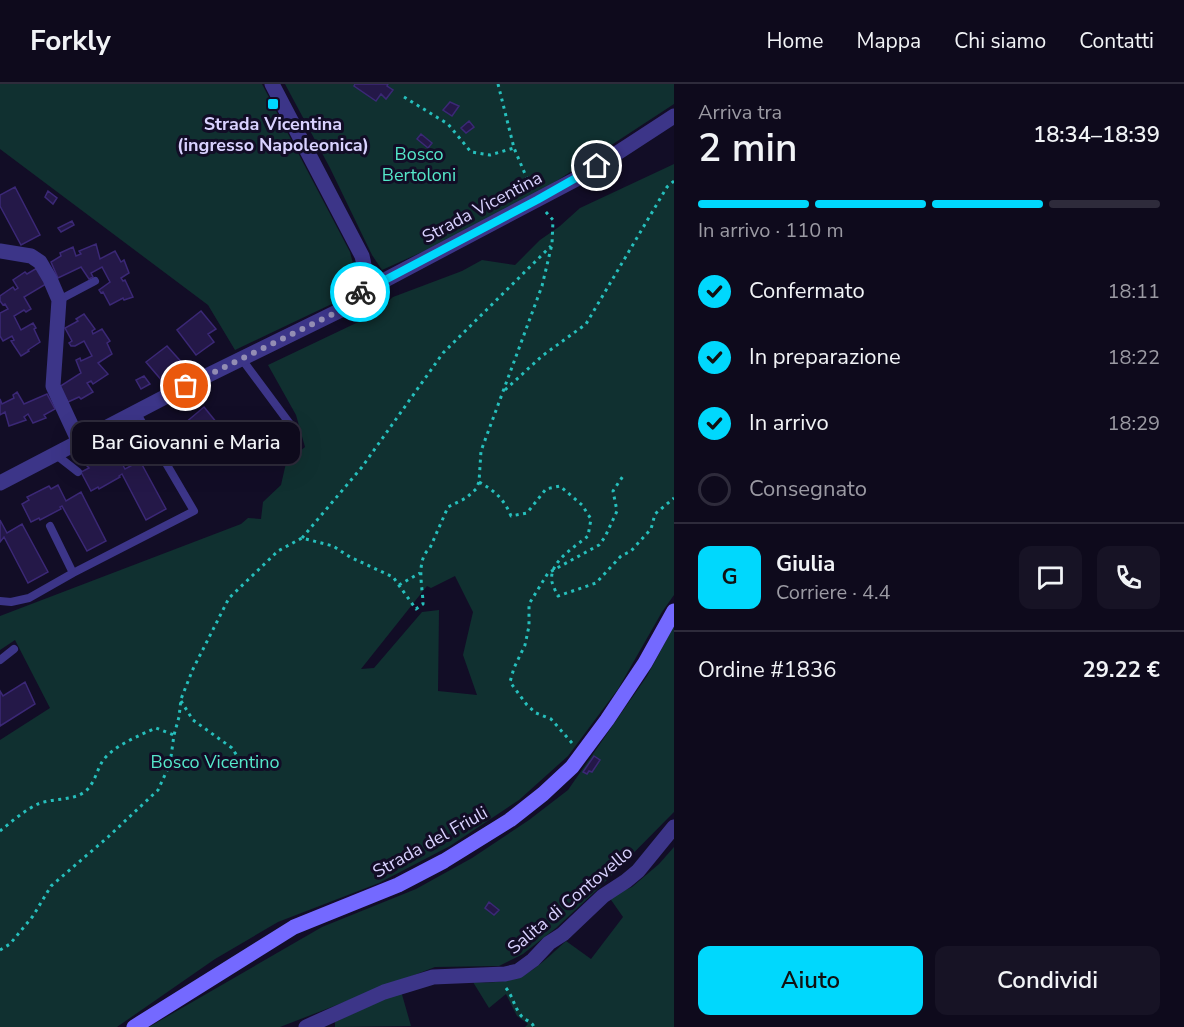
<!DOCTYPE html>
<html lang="it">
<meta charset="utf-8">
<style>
body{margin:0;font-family:"Nunito Sans",sans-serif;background:#171325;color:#f1f3f6;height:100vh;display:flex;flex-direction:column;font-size:22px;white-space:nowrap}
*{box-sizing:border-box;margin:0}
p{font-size:20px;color:#9b9aa3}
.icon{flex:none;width:33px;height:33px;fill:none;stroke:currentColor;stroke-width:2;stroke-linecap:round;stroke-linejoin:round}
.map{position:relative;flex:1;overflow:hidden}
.drawer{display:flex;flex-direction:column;background:#0e0a1c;width:510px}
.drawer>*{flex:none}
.pin{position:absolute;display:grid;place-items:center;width:51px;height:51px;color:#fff;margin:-26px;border:3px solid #fff;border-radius:50%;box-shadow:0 2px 6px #0007}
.courier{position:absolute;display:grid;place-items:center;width:60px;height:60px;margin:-30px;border:4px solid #00d8fd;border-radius:50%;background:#fff;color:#222;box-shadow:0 2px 8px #0007}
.bubble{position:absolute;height:42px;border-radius:12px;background:#0e0a1c;box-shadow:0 6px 24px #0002,0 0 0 2px #2e2b3b;font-size:20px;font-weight:600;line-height:42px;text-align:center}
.head em{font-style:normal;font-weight:600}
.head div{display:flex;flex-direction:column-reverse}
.head{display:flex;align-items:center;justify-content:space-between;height:102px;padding:0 24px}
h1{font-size:39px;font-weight:600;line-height:45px}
.bar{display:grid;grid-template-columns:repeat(4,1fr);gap:9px 6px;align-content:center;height:72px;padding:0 24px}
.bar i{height:8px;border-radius:4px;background:#2e2b3b}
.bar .current{background:#00d8fd}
.bar p{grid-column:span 4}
.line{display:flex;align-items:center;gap:15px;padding:0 24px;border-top:2px solid #2e2b3b}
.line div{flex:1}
.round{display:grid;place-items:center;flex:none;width:63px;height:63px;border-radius:12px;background:#171325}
ol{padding:0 24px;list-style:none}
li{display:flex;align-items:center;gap:18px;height:66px}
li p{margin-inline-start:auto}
li .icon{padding:6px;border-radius:50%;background:#00d8fd;color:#111;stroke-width:4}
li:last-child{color:#9b9aa3}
li i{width:33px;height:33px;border:3px solid #2e2b3b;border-radius:50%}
.action{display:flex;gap:12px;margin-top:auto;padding:12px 24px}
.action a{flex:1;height:69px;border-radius:12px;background:#00d8fd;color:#111;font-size:24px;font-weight:600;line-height:69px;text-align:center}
.action a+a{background:#171325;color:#f1f3f6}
header{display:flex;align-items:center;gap:36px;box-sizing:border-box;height:84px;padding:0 30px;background:#0e0a1c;border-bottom:2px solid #2e2b3b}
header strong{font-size:28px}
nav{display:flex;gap:33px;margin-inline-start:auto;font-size:21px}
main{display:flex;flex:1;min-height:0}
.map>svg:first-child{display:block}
</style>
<header>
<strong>Forkly</strong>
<nav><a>Home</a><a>Mappa</a><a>Chi siamo</a><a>Contatti</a></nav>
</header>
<main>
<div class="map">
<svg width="674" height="943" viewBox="0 0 674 943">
<rect width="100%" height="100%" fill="#120d26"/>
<path fill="#103030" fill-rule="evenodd" d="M0 0H262L350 168 355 187 351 203 338 217 235 266 208 221 0 65Z
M285 0H674V20L532 113 462 150 382 186 372 171 330 84Z
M674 80V511L662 528 618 605 568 672 519 716 450 762 379 799 278 838 215 875 117 943H0V656L50 624 15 556 0 566V532L241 440 248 434 261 435 263 418 281 401 286 379 305 363 296 331 268 281 373 231 393 213 462 187 482 176 515 181 540 156 560 142 580 124ZM455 492 473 528 463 571 477 611 438 607 439 526 422 528 374 584 361 585 427 502 431 504Z
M674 542V728L597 806 556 844 523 870 499 882 435 883 280 943H149L322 843 416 805 472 774 529 736 568 706 647 592Z
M674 763V943H525L528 940 517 932 506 910 489 924 473 898C522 901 532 888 566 857L591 875 623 833 609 813 632 803 659 780Z
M401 907 411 942 335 943V938Z"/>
<path fill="#241848" stroke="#3b2876" stroke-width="1.5" d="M355 0H388L387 2 393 6 386 15 381 10 376 17 354 2Z
M450 18 459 22 452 32 443 26Z
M469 37 474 43 466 49 461 44Z
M421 50 432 59 428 64 417 55Z
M15 103 40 151 21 161 0 122V111Z
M48 107 57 114 53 120 45 113Z
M72 137 74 141 61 148 58 144Z
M96 160 100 175 115 167 121 178 124 176 129 189 121 194 123 197 125 196 133 213 124 216 123 214 110 221 103 208 101 209 99 206 110 198 102 183 91 189 93 193 89 195 81 183 58 194 51 178 61 172 60 169 73 163 76 172 81 170 79 167Z
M37 184 46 200 24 213 31 225 26 228 24 226 14 232 21 246 33 239 36 244 34 245 40 258 28 266 29 267 21 272 11 257 14 256 12 252 3 257 0 252V229L8 225 5 220 3 221 0 217V212L13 203 15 206 18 204 13 196 25 188 27 190Z
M201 227 216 245 208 250 214 258 196 271 177 246Z
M84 230 95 245 92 247 93 250 102 245 110 257 107 259 112 270 98 279 108 290 93 300 91 297 87 299 93 308 81 315 79 313 68 318 59 303 81 289 76 276 80 274 81 277 92 272 84 257 75 262H71L69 259 72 257 65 244 78 237 76 235Z
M167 262 184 281 163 298 146 278Z
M144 292 150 300 141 305 136 296Z
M17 308 24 320 47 310 55 325 44 331 46 334 33 339 28 330 24 333 26 336 9 342 5 328 0 331V315L2 320 14 314 13 311Z
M204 323 221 344 201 360 185 339Z
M108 370 110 373 117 370 125 385 140 377 166 425 146 436 122 390 119 392 120 393 99 405 98 403 91 407 81 388 89 384 87 382Z
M58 401 66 417 81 408 106 457 87 467 62 422 60 423 61 425 40 436 39 434 31 438 22 420 29 416 27 413 49 402 51 405Z
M0 436 7 449 22 440 48 488 28 499 4 453 0 458Z
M25 598 35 620 0 642V607L3 612Z
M594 672 600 676 592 688 589 687 587 690 583 688Z
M489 818 499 826 494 831 485 824Z"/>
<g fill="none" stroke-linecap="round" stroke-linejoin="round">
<path stroke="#26bfbc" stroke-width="3" stroke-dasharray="3 4.5" stroke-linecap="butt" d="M498 0 514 64 531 104
M404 13 448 40 471 68 490 71 514 64
M505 306 542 272 586 240 667 103 674 97
M479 398C495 407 504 415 511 432L527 429 546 405 560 402 582 421 591 435 588 452C575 463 548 478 552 498 553 502 556 508 558 512L596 499 621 472 631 467 651 445 655 430 674 414
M302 454 362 383 443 269 551 162
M399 501 420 489
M181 617 193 636 232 664 246 686
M572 659 551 635 536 629 527 621 510 598 514 584 525 561 529 542V520L548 489 599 461 605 453 617 427 613 407 623 392
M0 747C11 738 25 726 38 720 52 714 70 717 83 709 94 702 96 688 102 678 111 663 140 651 156 644L174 651
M0 866 10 860 33 832 51 802 108 753 158 706 170 680 174 651 179 633 181 615 193 585 229 514 278 467 302 454 333 462 350 473 393 493 416 525 423 520C423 503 415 477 430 464L448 423 466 414 476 405 479 398 481 367 542 202 552 160 553 136 545 127
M506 904C513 913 514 922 520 930 524 937 531 936 534 943"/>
<path stroke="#3c3588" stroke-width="8" d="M59 216 95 197
M241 274 290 340
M55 370 78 388
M50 442 73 489
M0 517 11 518 29 514 73 489 194 427 136 328
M0 576 14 565"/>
<path stroke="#3c3588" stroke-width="15" d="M0 167 31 172 40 178 50 195 59 216 53 302 79 358
M364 201H374L385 196 582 92 674 32
M0 399 186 302 343 225C364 208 369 198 362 172L272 0
M306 943 384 908 433 893 505 890 518 887 533 876 549 859 563 850 603 812 626 797 638 787 674 743"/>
<path stroke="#7469ff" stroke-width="15" d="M134 943 294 843 398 801 444 777 510 736 543 710 572 683 607 636 645 579 674 527"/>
</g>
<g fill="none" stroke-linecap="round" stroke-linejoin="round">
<path stroke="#938db3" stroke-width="6" stroke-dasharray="0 10.8" d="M186 302 343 225 357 214 360 208"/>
<path stroke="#00d8fd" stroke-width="8" d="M360 208 364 201H374L385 196 537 116 597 82"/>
</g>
<rect fill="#00d8fd" stroke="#120d26" stroke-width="2" x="267" y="14" width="12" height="12" rx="3"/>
<g text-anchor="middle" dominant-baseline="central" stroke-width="6" stroke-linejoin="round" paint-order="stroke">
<g font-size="18" font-weight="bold" fill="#d9d2ff" stroke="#120d26">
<text x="273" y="40">Strada Vicentina<tspan x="273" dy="21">(ingresso Napoleonica)</tspan></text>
</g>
<g font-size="18" fill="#55e8ca" stroke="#120d26">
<text x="419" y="70">Bosco<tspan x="419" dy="21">Bertoloni</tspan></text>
<text x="215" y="678">Bosco Vicentino</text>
</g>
<g font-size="18" fill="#d9d2ff" stroke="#120d26">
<text transform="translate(482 123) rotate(-28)">Strada Vicentina</text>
<text transform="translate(430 758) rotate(-29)">Strada del Friuli</text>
<text transform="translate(570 816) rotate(-40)">Salita di Contovello</text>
</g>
</g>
</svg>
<div class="pin" style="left:186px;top:302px;background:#ea580c"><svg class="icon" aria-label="bag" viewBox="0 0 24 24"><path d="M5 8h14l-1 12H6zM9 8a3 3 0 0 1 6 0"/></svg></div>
<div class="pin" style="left:597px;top:82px;background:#1f2937"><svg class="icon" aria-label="home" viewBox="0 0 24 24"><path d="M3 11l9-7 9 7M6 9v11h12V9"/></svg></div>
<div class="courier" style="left:360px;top:208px"><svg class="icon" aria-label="bike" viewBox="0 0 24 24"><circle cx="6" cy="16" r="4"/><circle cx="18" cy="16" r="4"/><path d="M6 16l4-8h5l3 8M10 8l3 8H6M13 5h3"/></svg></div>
<div class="bubble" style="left:72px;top:338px;width:228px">Bar Giovanni e Maria</div>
</div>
<section class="drawer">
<div class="head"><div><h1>2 min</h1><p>Arriva tra</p></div><em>18:34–18:39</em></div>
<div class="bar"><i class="current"></i><i class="current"></i><i class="current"></i><i></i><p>In arrivo · 110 m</p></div>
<ol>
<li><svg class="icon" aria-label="check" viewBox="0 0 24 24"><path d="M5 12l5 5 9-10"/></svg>Confermato<p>18:11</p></li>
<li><svg class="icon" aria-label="check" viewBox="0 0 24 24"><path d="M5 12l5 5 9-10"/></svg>In preparazione<p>18:22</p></li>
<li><svg class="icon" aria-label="check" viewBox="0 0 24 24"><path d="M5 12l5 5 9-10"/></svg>In arrivo<p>18:29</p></li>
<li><i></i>Consegnato</li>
</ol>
<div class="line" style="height:108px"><b class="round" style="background:#00d8fd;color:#111">G</b><div><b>Giulia</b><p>Corriere · 4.4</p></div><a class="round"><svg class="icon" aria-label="chat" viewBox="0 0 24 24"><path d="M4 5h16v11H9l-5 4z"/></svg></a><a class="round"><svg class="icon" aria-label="phone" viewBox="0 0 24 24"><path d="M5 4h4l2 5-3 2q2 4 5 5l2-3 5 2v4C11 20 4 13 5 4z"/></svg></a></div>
<div class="line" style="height:78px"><div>Ordine #1836</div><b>29.22 €</b></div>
<div class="action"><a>Aiuto</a><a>Condividi</a></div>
</section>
</main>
